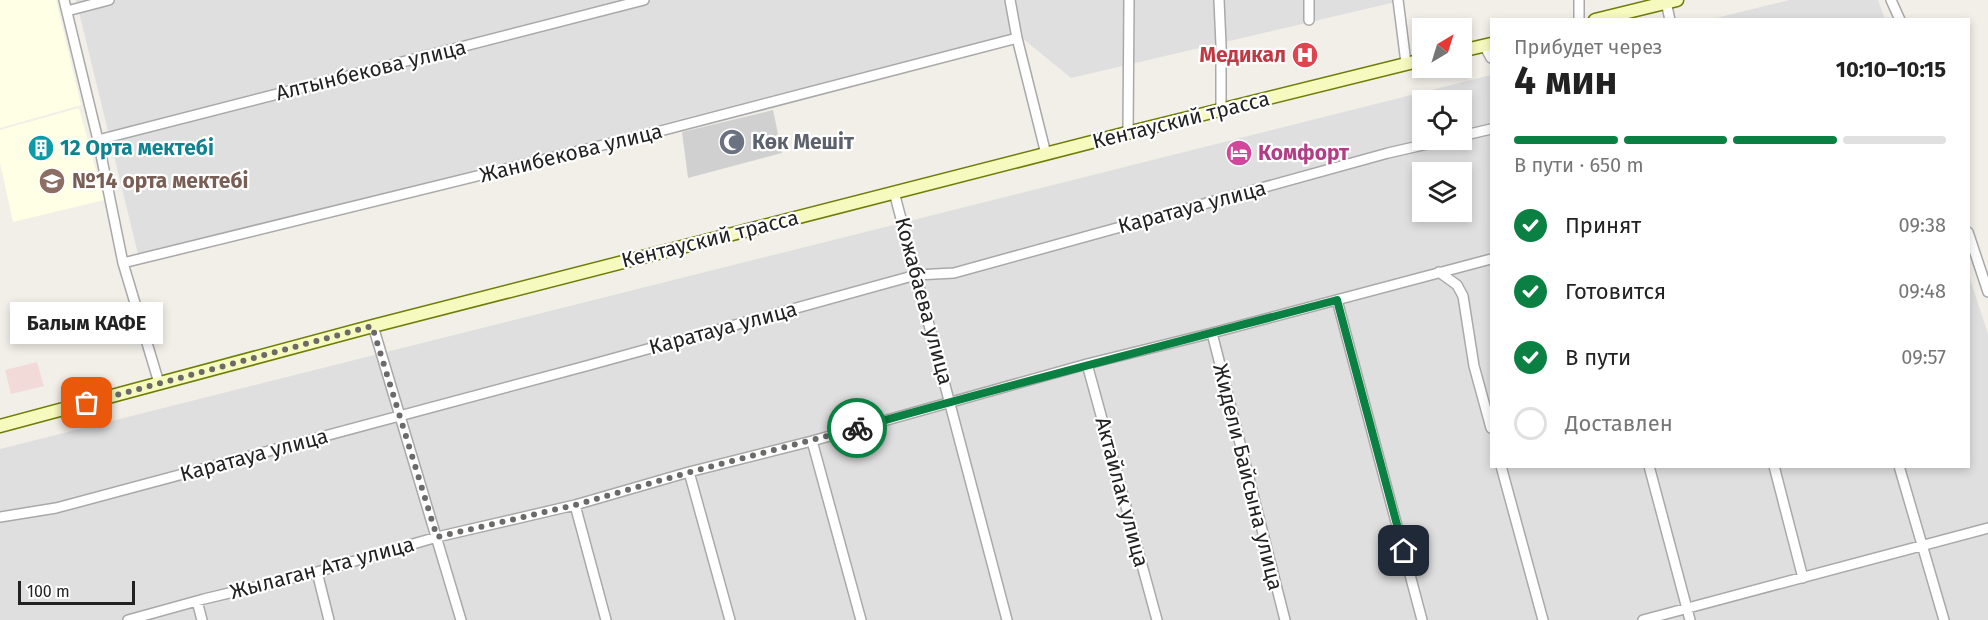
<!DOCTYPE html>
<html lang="ru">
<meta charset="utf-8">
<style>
body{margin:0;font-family:"Fira Sans",sans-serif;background:#f6f6f6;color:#222;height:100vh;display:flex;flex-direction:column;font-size:22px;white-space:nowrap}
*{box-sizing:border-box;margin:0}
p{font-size:20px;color:#767676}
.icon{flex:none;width:33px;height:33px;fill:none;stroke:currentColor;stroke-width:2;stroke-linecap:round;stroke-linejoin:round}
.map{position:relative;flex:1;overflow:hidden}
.details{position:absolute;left:1490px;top:18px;width:480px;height:450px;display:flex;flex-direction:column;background:#fff;border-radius:0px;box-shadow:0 3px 9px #0003}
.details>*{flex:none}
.needle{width:39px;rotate:38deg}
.buttons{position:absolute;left:1412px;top:18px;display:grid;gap:12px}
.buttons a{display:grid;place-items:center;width:60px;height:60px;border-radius:0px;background:#fff;box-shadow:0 3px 9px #0003;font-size:30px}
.scale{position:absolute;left:18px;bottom:15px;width:117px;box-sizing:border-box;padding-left:6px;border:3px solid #222;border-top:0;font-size:16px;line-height:21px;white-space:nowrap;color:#222;-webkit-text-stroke:4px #fff;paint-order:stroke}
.pin{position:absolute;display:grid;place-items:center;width:51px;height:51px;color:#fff;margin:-26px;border-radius:12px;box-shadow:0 3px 9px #0006}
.courier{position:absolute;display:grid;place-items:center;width:60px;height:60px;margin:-30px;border:4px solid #0b8043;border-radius:50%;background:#fff;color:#222;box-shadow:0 2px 8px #0007}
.bubble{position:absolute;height:42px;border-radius:0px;background:#fff;box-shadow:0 3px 9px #0003;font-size:20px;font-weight:700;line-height:42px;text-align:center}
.overview em{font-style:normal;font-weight:700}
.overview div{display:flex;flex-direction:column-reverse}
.overview{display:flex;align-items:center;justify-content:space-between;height:102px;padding:0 24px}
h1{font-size:39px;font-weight:700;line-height:45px}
.bar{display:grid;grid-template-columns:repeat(4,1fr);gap:9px 6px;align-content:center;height:72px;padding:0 24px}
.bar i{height:8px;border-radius:4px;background:#e0e0e0}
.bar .current{background:#0b8043}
.bar p{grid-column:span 4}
ol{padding:0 24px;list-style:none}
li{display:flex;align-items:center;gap:18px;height:66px}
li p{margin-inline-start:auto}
li .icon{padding:6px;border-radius:50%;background:#0b8043;color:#fff;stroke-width:4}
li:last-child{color:#767676}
li i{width:33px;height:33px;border:3px solid #e0e0e0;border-radius:50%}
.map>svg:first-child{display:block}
</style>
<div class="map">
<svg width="1988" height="620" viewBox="0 0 1988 620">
<rect width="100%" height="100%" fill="#f2efe9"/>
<path fill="#e0dfdf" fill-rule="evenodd" d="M76 0H1404L1071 78 1016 33 139 258Z
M1789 0H1878L1885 19H1712Z
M1491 75V466H1968V273L1988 334V620H0V449ZM1422 100H1461V140H1422ZM1422 172H1461V212H1422Z"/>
<path fill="#f2dad9" d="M37 362 44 386 11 394 5 370Z"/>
<path fill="#ffffe5" d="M0 0H56L81 105 0 128Z
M79 108 104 200 13 222 0 163V130Z"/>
<path fill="#d0d0d0" d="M773 110 782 153 688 178 682 132Z"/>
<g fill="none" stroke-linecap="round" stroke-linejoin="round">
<defs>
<path id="minor" d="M64 0 98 140 123 263 159 383
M1010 0 1017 38 1046 154
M1219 0 1221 45V110
M1398 0 1406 63
M1891 0 1900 20
M1666 2 1670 20
M67 11 109 0
M1309 20V0
M1579 20V0
M1484 45 1491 58
M1128 132 1129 0
M1461 136 1491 129
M98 140 644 0
M894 192 1007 620
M1968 232 1988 292
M123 263 664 130 1017 38
M1439 272 1457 285 1463 296 1474 366 1491 428
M1337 300 1422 620
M373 326 461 620
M1212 333 1285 620
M1087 364 1157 620
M812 441 861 620
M1501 466 1543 620
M1649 466 1690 620
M1774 466 1803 578
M1899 466 1944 620
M689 472 730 620
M575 505 606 620
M0 517 56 508 586 366 916 275 954 273 1388 153 1445 140
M317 572 329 620
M197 601 202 620
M128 620 204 599 317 572 437 537 575 505 689 472 812 441 1087 364 1212 333 1491 259
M1643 620 1988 528"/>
<path id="secondary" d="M1595 20 1677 0
M1461 51 1491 44
M0 426 373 326 1123 134 1422 60"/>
</defs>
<use href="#minor" stroke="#a9a9a9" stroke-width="12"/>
<use href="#secondary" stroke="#707d05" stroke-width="15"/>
<use href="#minor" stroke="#fff" stroke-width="9"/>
<use href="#secondary" stroke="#f7fabf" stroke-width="12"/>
</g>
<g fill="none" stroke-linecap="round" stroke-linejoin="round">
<path stroke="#6b6a68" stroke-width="6" stroke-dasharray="0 10.8" d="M87 403 372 326 437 537 575 505 690 472 857 428"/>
<path stroke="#0b8043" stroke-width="8" d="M857 428C1016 383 1177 342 1337 300L1404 551"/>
</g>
<defs>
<symbol id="hospital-disc" viewBox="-11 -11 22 22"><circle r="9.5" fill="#e0444e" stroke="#fff"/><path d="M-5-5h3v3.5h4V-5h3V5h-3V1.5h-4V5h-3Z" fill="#fff"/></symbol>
<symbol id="mosque-disc" viewBox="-11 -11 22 22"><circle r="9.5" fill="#6b7280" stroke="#fff"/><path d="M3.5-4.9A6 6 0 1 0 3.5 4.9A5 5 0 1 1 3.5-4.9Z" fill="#fff"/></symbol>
<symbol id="building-disc" viewBox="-11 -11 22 22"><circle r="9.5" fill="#0f9aa8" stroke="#fff"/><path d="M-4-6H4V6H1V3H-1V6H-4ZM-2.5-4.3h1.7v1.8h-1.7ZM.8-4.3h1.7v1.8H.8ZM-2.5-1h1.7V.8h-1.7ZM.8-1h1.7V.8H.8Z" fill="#fff"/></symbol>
<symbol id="hotel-disc" viewBox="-11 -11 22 22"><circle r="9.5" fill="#d1479c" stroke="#fff"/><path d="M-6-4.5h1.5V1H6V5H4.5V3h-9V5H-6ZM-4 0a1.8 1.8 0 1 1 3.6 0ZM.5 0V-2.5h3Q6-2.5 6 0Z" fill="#fff"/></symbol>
<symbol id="school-disc" viewBox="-11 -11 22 22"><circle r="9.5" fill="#8d6e63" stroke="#fff"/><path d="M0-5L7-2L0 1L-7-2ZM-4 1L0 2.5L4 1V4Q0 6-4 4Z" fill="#fff"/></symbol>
</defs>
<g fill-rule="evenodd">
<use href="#hospital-disc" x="1290" y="40" width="30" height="30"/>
<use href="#mosque-disc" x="717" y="127" width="30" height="30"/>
<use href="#building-disc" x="26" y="133" width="30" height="30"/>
<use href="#hotel-disc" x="1224" y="138" width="30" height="30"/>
<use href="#school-disc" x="37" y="166" width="30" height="30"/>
</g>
<g text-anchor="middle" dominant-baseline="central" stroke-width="4.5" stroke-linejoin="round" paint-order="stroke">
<g font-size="21" font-weight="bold" fill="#be3a42" stroke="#fff" text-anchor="end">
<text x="1286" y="55">Медикал</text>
</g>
<g font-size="21" fill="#222" stroke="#fff">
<text transform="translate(371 70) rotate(-14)">Алтынбекова улица</text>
<text transform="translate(1181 120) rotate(-14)">Кентауский трасса</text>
<text transform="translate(571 153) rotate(-14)">Жанибекова улица</text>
<text transform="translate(1192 207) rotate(-15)">Каратауа улица</text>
<text transform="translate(710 239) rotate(-14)">Кентауский трасса</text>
<text transform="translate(924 301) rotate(75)">Кожабаева улица</text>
<text transform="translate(723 328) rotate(-15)">Каратауа улица</text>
<text transform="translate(254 455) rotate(-15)">Каратауа улица</text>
<text transform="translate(1248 477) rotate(76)">Жидели Байсына улица</text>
<text transform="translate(1122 492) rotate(75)">Актайлак улица</text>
<text transform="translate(322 568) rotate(-15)">Жылаган Ата улица</text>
</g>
<g font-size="21" font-weight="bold" fill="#5b616d" stroke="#fff" text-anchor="start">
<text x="752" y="142">Көк Мешіт</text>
</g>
<g font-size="21" font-weight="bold" fill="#0d838f" stroke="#fff" text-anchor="start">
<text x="60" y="148">12 Орта мектебі</text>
</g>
<g font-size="21" font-weight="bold" fill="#b23c85" stroke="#fff" text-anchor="start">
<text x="1258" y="153">Комфорт</text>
</g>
<g font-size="21" font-weight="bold" fill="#785e54" stroke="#fff" text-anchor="start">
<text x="72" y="181">№14 орта мектебі</text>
</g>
</g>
</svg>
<div class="buttons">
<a><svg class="needle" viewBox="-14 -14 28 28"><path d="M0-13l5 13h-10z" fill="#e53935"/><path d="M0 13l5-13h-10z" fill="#767676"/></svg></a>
<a><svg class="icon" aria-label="locate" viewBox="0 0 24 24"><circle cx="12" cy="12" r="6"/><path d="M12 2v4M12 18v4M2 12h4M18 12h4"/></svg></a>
<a><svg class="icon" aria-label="layers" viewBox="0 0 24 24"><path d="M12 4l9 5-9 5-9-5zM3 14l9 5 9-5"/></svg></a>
</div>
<div class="scale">100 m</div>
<div class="pin" style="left:87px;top:403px;background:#ea580c"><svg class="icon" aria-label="bag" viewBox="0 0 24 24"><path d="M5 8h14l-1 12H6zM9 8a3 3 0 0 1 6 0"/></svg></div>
<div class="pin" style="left:1404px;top:551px;background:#1f2937"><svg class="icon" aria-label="home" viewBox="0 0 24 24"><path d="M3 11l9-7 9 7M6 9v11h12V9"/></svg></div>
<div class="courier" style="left:857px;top:428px"><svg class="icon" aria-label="bike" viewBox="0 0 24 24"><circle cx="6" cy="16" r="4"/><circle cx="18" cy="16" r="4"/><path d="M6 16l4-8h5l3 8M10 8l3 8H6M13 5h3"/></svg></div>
<div class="bubble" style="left:10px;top:302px;width:153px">Балым КАФЕ</div>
<section class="details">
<div class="overview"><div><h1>4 мин</h1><p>Прибудет через</p></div><em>10:10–10:15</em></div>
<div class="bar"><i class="current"></i><i class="current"></i><i class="current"></i><i></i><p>В пути · 650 m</p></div>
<ol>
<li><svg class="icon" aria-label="check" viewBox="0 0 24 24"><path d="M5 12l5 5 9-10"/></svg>Принят<p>09:38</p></li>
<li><svg class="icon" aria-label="check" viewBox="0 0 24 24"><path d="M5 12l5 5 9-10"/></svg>Готовится<p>09:48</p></li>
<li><svg class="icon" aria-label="check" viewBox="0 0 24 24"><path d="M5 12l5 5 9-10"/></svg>В пути<p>09:57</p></li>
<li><i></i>Доставлен</li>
</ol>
</section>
</div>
